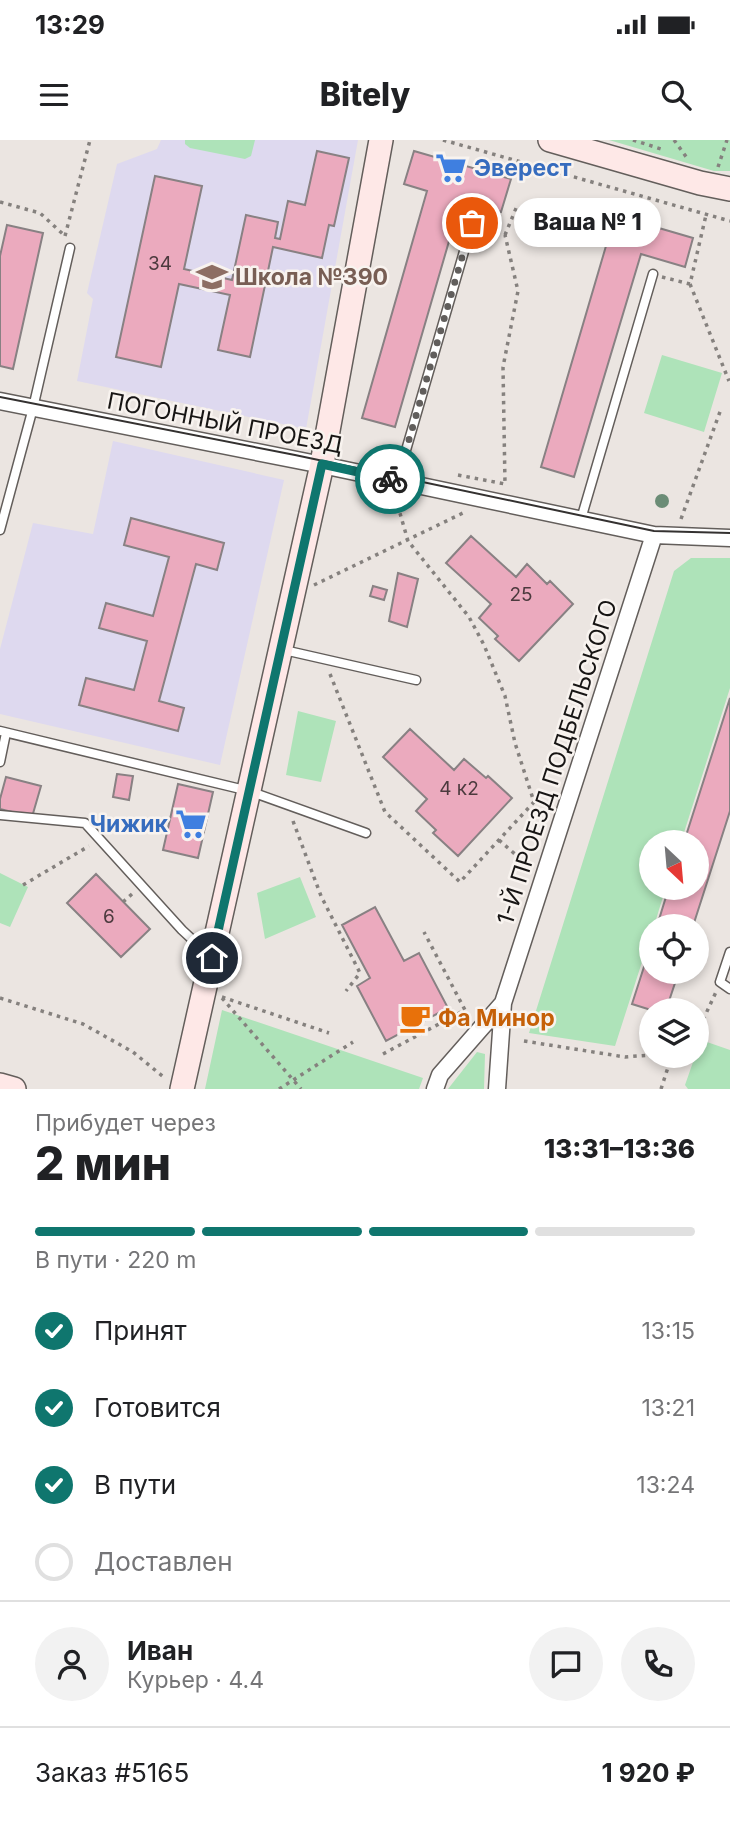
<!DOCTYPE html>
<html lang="ru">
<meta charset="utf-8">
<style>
body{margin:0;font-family:Inter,sans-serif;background:#f2f2f2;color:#202124;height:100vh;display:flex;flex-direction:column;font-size:26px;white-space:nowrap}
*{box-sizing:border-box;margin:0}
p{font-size:23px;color:#757577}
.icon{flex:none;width:38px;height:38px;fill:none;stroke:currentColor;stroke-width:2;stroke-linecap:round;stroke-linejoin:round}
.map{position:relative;height:949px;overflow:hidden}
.panel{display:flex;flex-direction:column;background:#fff;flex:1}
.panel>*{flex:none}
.needle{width:46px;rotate:154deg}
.buttons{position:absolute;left:639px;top:690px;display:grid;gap:14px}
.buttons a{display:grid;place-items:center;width:70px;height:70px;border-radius:50%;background:#fff;box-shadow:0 4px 10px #0003;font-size:35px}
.pin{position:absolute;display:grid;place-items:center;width:60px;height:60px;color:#fff;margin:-30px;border:4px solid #fff;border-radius:50%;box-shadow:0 2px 7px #0007}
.courier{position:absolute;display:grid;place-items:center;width:70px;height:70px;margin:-35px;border:5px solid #0f766e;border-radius:50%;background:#fff;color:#222;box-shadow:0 2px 9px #0007}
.bubble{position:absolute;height:49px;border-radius:24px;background:#fff;box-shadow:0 4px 10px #0003;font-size:23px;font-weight:800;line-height:49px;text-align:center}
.overview em{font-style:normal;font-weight:800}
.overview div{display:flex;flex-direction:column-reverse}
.overview{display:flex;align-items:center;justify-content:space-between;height:119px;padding:0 35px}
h1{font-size:46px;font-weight:800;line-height:52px}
.bar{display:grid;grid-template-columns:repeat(4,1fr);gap:10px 7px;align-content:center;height:84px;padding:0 35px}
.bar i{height:9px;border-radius:5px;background:#e0e0e0}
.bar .on{background:#0f766e}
.bar p{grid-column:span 4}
.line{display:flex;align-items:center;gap:18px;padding:0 35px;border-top:2px solid #e0e0e0}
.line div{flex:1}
.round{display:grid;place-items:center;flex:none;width:74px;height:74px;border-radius:37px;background:#f2f2f2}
ol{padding:0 35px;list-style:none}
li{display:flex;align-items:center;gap:21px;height:77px}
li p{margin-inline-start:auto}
li .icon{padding:7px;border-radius:50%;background:#0f766e;color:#fff;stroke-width:4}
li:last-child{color:#757577}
li i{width:38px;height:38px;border:4px solid #e0e0e0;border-radius:50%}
.status{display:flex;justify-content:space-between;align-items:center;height:49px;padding:0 35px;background:#fff;direction:ltr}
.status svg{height:19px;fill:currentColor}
header{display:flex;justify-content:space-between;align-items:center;height:91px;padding:0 35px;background:#fff;font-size:32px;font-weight:800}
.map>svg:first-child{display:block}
</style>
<div class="status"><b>13:29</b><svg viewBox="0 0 49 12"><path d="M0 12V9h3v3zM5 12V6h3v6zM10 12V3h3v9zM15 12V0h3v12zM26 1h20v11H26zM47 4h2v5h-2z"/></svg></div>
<header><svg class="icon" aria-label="menu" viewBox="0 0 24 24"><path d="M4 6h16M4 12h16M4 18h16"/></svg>Bitely<svg class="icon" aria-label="search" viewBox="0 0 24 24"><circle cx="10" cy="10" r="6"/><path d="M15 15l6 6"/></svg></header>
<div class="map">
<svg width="730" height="949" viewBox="0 0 730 949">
<rect width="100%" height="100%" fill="#ebe5e1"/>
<path fill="#ded9ef" d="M161 0H358L306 289 77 241 93 159 87 153 117 24 157 9Z
M113 301 284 340 220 625 0 574V509L33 383 93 394Z"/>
<path fill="#aee3b9" d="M185 0H255L251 16 245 19 190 8 185 4Z
M609 0H730V31H714Z
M662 215 722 233 704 292 644 273Z
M691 418H730V548L681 702H651V747H666L654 786H651V794L615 906 529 893 674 431Z
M298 571 336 581 321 642 286 635Z
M0 733 28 747 10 787 0 783Z
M300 737 316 777 265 799 257 753Z
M222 870 423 938 419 949H205Z
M707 902 730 910V949H688L685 945 699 905Z
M477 912 485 914 484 949H448Z"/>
<path fill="#ebaabe" stroke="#888183" stroke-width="2" d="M317 11 349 18 334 86 329 85 322 118 273 107 250 217 218 210 230 155 179 144 161 227 116 217 155 36 202 46 184 129 232 140 246 75 278 82 275 98 280 99 288 61 305 65Z
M414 11 511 39 501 72 461 60 395 287 362 278 427 51 404 44Z
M608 67 629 73 628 79 693 98 685 127 641 114 574 337 541 327 606 106 585 100 593 69 606 73Z
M7 85 43 93 13 229 0 226V116Z
M131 378 224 403 217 430 196 424 159 561 184 568 178 591 79 565 86 538 134 550 147 501 99 488 106 463 153 476 169 417 124 405Z
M471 396 516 437 527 424 547 444 550 441 573 464 519 521 495 499 498 496 479 478 491 464 446 423Z
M398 433 418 439 407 487 389 481Z
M373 446 387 450 384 460 370 456Z
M730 558V671L693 786H657L669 747H696V702H684Z
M410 589 454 630 464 619 486 638 488 636 512 658 458 716 433 693 436 690 416 671 427 659 383 617Z
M117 634 133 636 129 660 113 657Z
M6 637 41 646 32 677 0 669V659Z
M178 644 213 652 198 718 163 710Z
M96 734 150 789 121 817 67 763Z
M375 767 404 821 419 813 448 868 386 901 357 846 370 838 342 785Z
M651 805V831H679L666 870H651L632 864Z"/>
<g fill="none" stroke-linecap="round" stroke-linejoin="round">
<defs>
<path id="lane" d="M397 341 472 84
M581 379 653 134
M0 390 33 268 70 108
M284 510 416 540
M0 591 249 651 366 693
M0 622 6 593
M0 675 85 683 182 790 209 815
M730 812 720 842 730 849"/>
<path id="street" d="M0 261 322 325 654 395 730 398
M435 949 440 935 503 863
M497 949 503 863 654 395"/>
<path id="secondary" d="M550 0 700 43 730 49
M0 945 14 949
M182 949 321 329 381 0"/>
</defs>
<use href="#lane" stroke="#635e5b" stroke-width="11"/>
<use href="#street" stroke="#635e5b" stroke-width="19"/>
<use href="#secondary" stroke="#635e5b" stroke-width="26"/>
<path stroke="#85817e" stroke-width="3.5" stroke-dasharray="3.5 5" stroke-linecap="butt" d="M443 0 730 81
M633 0 661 9
M674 0 687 18
M718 27 727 0
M0 62 40 73 65 96
M505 95 517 66
M65 96 90 0
M662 137 690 144 706 75
M690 144 729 241
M458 335 505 344 503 227 518 151 505 95 484 88
M681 379 721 269
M314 445 465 372
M330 534 385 672 460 742 534 662 515 603 505 556 484 505 469 477 408 401 395 356
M293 681 321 756 360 833 346 851
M499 700 516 715
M23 745 89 706
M123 762 132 754
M222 857 329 893
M0 858 83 884 133 912 166 939
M222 858 301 949
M696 895 716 852
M524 901 625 917 651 915
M383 914 465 870 424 792
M279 949 353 902
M661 949 672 915"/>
<use href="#lane" stroke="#fff" stroke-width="8"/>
<use href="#street" stroke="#fff" stroke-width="16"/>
<use href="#secondary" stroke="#fee8e7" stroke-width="23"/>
<path stroke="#343130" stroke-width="2" d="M0 257 295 315 654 391 730 393"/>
</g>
<circle fill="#6b8c76" cx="662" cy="361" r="7"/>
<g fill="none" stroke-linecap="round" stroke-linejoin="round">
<path stroke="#615e5c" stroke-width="7" stroke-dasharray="0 12.6" d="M390 339 397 341 472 83"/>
<path stroke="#0f766e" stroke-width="9" d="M212 818 322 324 390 339"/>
</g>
<defs>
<symbol id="supermarket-bare" viewBox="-9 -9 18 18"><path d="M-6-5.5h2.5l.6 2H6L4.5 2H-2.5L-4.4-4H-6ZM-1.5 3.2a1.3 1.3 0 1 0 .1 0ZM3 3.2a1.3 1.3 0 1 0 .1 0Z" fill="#3f7fe0" stroke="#f8f3ef" stroke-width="2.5" paint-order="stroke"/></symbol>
<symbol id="school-bare" viewBox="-9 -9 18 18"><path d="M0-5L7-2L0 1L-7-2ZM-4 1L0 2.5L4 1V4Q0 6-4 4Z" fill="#8d6e63" stroke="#f8f3ef" stroke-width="2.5" paint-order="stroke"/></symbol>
<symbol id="cafe-bare" viewBox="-9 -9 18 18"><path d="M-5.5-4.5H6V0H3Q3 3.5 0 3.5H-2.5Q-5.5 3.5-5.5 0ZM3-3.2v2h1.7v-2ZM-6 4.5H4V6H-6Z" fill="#e8710a" stroke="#f8f3ef" stroke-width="2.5" paint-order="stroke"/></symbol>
</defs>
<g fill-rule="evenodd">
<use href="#supermarket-bare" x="429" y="6" width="44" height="44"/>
<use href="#school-bare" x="190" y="115" width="44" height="44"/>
<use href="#supermarket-bare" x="169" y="662" width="44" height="44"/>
<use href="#cafe-bare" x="393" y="856" width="44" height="44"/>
</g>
<g text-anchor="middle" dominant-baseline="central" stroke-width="5" stroke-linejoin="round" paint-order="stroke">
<g font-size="19" fill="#4c3a3e">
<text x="160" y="123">34</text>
<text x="521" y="454">25</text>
<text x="459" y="648">4 к2</text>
<text x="109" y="776">6</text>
</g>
<g font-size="23" font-weight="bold" fill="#366cbe" stroke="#f8f3ef" text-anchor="start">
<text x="474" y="28">Эверест</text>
<text x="168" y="684" text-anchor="end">Чижик</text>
</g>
<g font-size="23" font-weight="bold" fill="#785e54" stroke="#f8f3ef" text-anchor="start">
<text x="235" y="137">Школа №390</text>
</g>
<g font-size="23" fill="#171514" stroke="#f8f3ef">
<text transform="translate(225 283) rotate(11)">ПОГОННЫЙ ПРОЕЗД</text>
<text transform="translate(557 622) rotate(-72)">1-Й ПРОЕЗД ПОДБЕЛЬСКОГО</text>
</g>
<g font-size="23" font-weight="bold" fill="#c56008" stroke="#f8f3ef" text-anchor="start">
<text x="438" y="878">Фа Минор</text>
</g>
</g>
</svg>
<div class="buttons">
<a><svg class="needle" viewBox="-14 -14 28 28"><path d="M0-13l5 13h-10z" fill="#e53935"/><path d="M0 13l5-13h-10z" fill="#757577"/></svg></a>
<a><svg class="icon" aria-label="locate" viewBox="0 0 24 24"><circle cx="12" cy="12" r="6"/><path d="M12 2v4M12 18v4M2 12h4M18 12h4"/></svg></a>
<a><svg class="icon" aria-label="layers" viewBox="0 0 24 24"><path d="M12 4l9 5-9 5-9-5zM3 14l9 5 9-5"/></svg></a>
</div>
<div class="pin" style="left:472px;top:83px;background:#ea580c"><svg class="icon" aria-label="bag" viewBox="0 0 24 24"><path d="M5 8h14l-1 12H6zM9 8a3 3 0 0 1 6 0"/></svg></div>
<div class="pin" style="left:212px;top:818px;background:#1f2937"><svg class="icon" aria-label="home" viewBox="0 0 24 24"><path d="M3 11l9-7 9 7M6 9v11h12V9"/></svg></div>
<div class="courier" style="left:390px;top:339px"><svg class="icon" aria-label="bike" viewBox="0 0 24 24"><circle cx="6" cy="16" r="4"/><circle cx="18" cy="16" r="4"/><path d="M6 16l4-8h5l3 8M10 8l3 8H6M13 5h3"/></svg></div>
<div class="bubble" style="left:514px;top:58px;width:147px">Ваша № 1</div>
</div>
<section class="panel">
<div class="overview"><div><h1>2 мин</h1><p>Прибудет через</p></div><em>13:31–13:36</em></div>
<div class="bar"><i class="on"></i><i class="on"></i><i class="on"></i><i></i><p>В пути · 220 m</p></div>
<ol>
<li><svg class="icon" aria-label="check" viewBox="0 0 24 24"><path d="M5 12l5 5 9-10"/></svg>Принят<p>13:15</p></li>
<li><svg class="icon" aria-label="check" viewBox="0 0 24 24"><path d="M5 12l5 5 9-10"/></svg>Готовится<p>13:21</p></li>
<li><svg class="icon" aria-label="check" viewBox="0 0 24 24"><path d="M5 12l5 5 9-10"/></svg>В пути<p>13:24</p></li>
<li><i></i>Доставлен</li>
</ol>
<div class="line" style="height:126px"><a class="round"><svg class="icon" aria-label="person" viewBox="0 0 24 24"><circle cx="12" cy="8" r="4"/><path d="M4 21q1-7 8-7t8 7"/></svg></a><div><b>Иван</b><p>Курьер · 4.4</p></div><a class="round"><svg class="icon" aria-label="chat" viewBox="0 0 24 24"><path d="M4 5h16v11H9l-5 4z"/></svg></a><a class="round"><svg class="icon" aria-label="phone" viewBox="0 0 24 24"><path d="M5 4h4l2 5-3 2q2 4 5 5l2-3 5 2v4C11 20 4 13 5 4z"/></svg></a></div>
<div class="line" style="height:91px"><div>Заказ #5165</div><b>1 920 ₽</b></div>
</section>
